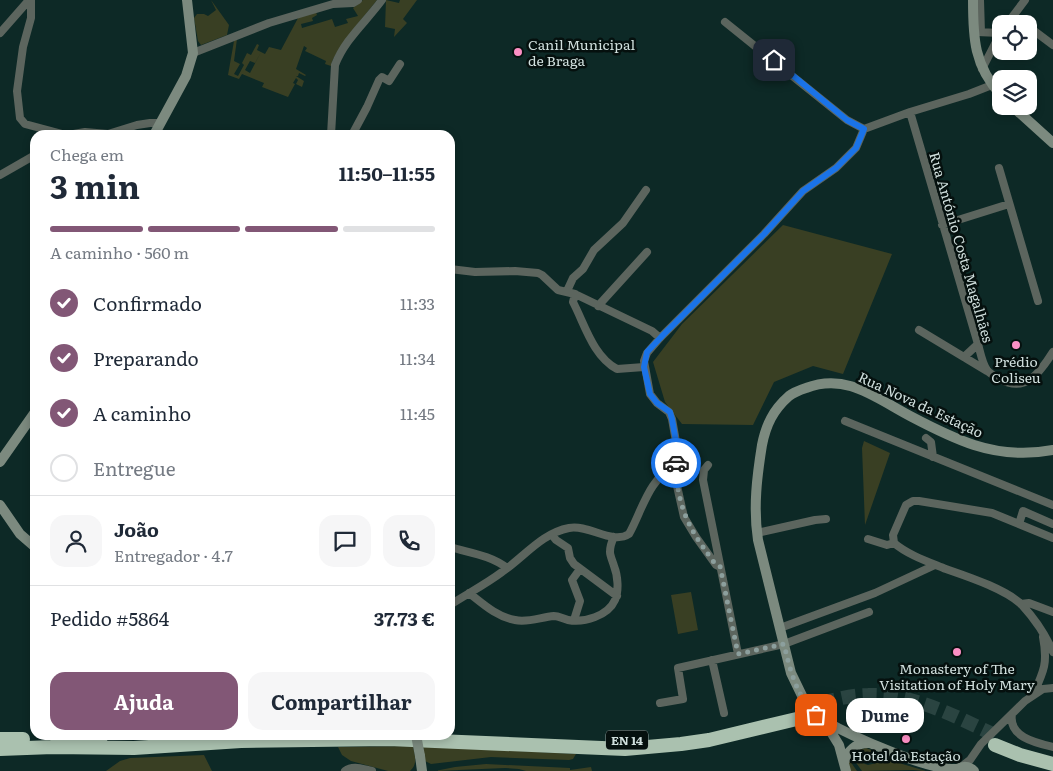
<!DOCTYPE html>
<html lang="pt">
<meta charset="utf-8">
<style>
body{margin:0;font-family:Literata,serif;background:#f6f6f7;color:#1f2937;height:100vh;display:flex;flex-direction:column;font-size:19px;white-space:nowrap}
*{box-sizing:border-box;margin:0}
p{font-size:16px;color:#747a83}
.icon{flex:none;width:28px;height:28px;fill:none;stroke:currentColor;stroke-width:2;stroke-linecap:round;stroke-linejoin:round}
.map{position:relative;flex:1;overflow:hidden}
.side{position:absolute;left:30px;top:130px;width:425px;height:610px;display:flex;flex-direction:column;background:#fff;border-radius:15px;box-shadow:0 2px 8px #0003}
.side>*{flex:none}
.tools{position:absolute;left:992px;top:15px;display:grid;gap:10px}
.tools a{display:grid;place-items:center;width:45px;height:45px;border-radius:10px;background:#fff;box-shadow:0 2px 8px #0003;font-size:25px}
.pin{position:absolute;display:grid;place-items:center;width:42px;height:42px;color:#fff;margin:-21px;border-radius:10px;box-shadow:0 2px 8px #0006}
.courier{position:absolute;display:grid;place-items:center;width:50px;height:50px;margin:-25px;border:4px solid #1a73e8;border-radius:50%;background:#fff;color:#222;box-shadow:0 1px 6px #0007}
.bubble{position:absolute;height:35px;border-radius:15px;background:#fff;box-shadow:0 2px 8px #0003;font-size:16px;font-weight:700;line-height:35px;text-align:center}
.head em{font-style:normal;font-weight:700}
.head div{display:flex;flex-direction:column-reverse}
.head{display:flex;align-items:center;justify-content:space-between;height:85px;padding:0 20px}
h1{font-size:32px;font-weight:700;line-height:38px}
.bar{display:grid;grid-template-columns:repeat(4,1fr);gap:8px 5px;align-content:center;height:60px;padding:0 20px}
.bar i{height:6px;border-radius:4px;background:#e0e1e3}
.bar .selected{background:#825776}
.bar p{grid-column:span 4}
.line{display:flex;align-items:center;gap:12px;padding:0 20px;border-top:1px solid #e0e1e3}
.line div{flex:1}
.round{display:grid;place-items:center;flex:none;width:52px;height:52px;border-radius:15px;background:#f6f6f7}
ol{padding:0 20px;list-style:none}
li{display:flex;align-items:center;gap:15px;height:55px}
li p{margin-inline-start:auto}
li .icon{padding:5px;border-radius:50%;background:#825776;color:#fff;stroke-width:4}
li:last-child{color:#747a83}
li i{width:28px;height:28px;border:2px solid #e0e1e3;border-radius:50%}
.cta{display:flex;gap:10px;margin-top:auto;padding:10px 20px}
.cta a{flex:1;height:58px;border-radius:15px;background:#825776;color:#fff;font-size:20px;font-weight:700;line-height:58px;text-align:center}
.cta a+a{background:#f6f6f7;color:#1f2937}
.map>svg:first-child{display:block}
</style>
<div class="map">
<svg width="1053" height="771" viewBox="0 0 1053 771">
<rect width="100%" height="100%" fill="#0d2926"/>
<path fill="#393f23" d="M211 0 229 25 227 35 201 45 198 41 194 18 197 14H204L208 16 216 10Z
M363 0H377C366 14 355 26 345 41 340 50 333 55 331 66L325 64 326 61 305 51 307 48 304 46 296 69 306 75 305 76 299 73 298 76H296L304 81 302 87 296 84 298 80 296 78 293 83 295 84 288 97 262 87 264 83 242 74 239 79 228 75 234 41 237 39 234 61 240 64 234 74 238 76 244 65 242 63 247 53 251 55 257 44 259 45 257 50 261 52 255 63 250 61 245 70 250 73 261 52 265 54 269 47 281 50 298 18 316 12 317 15 312 18 313 21 301 24 302 28 332 19 335 27 348 23 346 19 358 16 353 8Z
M386 0 399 3 400 0H417L403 19 407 23 394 37 395 29 385 27Z
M783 225 892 254 843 374 813 366 774 382 753 425 682 424 665 402 653 362 682 324Z
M864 441 890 453 865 525 862 448Z
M691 592 698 630 678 634 671 595Z
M413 746C415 756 418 764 410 771H388L351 761 342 755 338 747Z
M423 746 576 754 573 759 569 760 491 757 431 764 425 761Z
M866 748 888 756 867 761 856 756 850 761 857 771H850L848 758 853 751Z
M204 755 212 771H106L120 761 130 758Z
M854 760 868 765 889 760 926 771 913 770 862 771Z
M486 764 570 768V770L591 767 592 771H526L519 769 505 768 435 771 455 767Z"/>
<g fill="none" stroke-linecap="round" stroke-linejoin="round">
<path stroke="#2a4441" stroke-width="14" stroke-dasharray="14 7" stroke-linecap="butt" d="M801 708C823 703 846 695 868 695 914 693 958 718 999 737"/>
<path stroke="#5c655e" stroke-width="8" d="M31 0V18L23 47 17 91 20 118 25 124 66 135
M980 0 981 32
M1014 15 1025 24
M725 22 847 120 864 129
M1007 24 1025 0
M1029 27 1053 45
M977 32 1000 33
M0 33 29 0
M193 53 269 23 333 4 353 3 358 0
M982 69 1001 32
M910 112 978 344C980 351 982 363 987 370 989 373 996 377 1000 379 1026 394 1041 371 1053 352
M864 129 910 112 969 94 992 85
M68 135 85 132 108 134 137 125 150 123H159
M331 135 335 65C345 39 366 22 382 0
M352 135 367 107 379 80 382 77 389 81 400 64
M999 168 1038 301
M0 175 35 155
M942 225 1009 204
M450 269 475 272 515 271 538 273 542 275 558 290 575 294 652 331 660 338
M567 291 573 278 583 269 594 250 623 223 646 190
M575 294 573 302C585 325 593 356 617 369L644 367
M598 306 647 252
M919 330 987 371
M964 357 978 344
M845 421 1053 505
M926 438 931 442 933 457
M708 465 704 470 703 480 738 654
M1019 524 1023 511 1053 524
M757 533 815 520 826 519
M552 535 556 540 568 548 570 558 574 564 617 596
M1053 538 992 513 919 501H913L906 505 893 535 894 543C908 555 929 562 946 569 966 576 1006 589 1022 605 1034 618 1046 636 1053 652
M868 539 887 545 894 543
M450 547C470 553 490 555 507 568
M720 567 716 565 696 537 684 517 675 477 678 453 672 419 669 412 657 403 650 394 644 361 647 353 660 338 764 234 803 191 836 168 856 148 864 129
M469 593C483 604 497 617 515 620 528 623 541 617 554 616 559 616 563 619 568 620 584 623 608 616 615 600 619 591 618 576 614 566 613 562 610 556 610 552 610 547 612 541 614 537
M1021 604 1029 603 1053 612
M450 605C467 594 486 584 502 572 524 557 542 533 569 528 589 524 612 545 629 534 642 511 649 477 675 467
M574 620 580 601 572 580 580 569
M780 628 875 593 935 565
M712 660 724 713
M1033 695C1044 671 1048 663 1043 637
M660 703 683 699 678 668 784 644 869 612
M1012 714C1008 737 1036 743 1053 747
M961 767 970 760 981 744 1025 701 1043 689 1053 688
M345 771C353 765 362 769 372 771"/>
<path stroke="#7c8a7f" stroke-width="10" d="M973 0C973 38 974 66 1001 95
M1012 106 1053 143
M154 135 186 76 193 53 187 0
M0 462 35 412
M0 505 20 534 35 547
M825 721C851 736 929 771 957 769
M420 756 422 771
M844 763C847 751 856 743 868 743
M846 771 839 745 831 732 806 704 791 673 758 540C753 508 757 476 762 445 766 425 773 410 789 396 794 392 800 390 806 388 847 372 877 399 912 417 931 427 953 438 974 445 999 453 1027 455 1053 450
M955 771C960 766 968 765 974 771"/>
<path stroke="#aac1af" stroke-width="14" d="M57 738 103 735
M0 739H23
M995 745 1020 755 1053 764
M0 749 53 747 134 748 241 741 389 739 625 749 681 744 709 740 805 717"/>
<path stroke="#7c8a7f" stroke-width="10" d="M416 735 420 756"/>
</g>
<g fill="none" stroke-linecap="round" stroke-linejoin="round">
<path stroke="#8c9f9d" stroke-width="5" stroke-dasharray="0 9" d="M676 463C674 472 676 480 678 489 684 522 697 539 716 565L720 566 738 654 784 644C790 670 796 695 816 715"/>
<path stroke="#1a73e8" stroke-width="6" d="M676 463 678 453 672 419 670 412 657 403 650 394 644 367 647 352 664 334 764 234 803 191 836 168 856 148 864 129 847 120 774 60"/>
</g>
<g fill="#fb8fc4" stroke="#05100e" stroke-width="2">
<circle cx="518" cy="52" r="5"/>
<circle cx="1016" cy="345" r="5"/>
<circle cx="957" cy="652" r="5"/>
<circle cx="906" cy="739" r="5"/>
</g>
<g text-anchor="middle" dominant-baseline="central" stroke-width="5" stroke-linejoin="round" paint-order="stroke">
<rect fill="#05100e" stroke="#93a19f" stroke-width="1" x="606" y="730.5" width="42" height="19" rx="4"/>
<g font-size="12" font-weight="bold" fill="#d0dfdd">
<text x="627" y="740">EN 14</text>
</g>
<g font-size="14" fill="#d0dfdd" stroke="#05100e">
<text x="528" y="44" text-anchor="start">Canil Municipal<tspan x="528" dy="16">de Braga</tspan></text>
<text x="1016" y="361">Prédio<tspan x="1016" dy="16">Coliseu</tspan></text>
<text x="957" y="668">Monastery of The<tspan x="957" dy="16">Visitation of Holy Mary</tspan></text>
<text x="906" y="755">Hotel da Estação</text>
</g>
<g font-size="14" fill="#d0dfdd" stroke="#05100e">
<text transform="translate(962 247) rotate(74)">Rua António Costa Magalhães</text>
<text transform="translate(921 404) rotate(25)">Rua Nova da Estação</text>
</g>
</g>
</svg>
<div class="tools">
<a><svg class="icon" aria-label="locate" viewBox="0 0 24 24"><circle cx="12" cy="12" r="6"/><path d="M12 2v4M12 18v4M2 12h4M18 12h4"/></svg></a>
<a><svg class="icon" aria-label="layers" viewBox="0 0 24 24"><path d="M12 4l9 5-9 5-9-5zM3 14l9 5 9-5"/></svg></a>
</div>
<div class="pin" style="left:816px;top:715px;background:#ea580c"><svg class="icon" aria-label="bag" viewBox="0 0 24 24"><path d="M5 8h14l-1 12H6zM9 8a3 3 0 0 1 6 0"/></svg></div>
<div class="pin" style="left:774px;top:60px;background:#1f2937"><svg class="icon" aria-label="home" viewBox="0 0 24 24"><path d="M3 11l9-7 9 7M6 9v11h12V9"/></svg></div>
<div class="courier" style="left:676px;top:463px"><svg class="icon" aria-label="car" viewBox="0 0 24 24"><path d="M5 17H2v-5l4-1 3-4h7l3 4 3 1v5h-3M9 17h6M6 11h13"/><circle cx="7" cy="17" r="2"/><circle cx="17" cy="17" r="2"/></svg></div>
<div class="bubble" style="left:846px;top:698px;width:78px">Dume</div>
<section class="side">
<div class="head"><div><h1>3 min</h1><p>Chega em</p></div><em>11:50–11:55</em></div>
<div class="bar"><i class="selected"></i><i class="selected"></i><i class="selected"></i><i></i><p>A caminho · 560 m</p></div>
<ol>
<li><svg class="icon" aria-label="check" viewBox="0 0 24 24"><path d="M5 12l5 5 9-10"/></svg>Confirmado<p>11:33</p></li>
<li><svg class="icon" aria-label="check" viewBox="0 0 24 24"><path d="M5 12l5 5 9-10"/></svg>Preparando<p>11:34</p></li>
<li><svg class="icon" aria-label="check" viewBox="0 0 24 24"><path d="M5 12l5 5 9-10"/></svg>A caminho<p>11:45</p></li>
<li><i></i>Entregue</li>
</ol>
<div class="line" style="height:90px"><a class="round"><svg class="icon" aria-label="person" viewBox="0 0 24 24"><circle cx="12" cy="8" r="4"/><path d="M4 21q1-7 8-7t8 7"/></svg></a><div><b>João</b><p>Entregador · 4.7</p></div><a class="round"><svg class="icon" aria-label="chat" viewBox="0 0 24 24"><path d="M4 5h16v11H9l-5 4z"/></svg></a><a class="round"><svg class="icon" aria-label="phone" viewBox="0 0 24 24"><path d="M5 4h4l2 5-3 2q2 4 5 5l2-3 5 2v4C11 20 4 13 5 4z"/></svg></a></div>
<div class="line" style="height:65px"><div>Pedido #5864</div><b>37.73 €</b></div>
<div class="cta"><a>Ajuda</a><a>Compartilhar</a></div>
</section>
</div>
